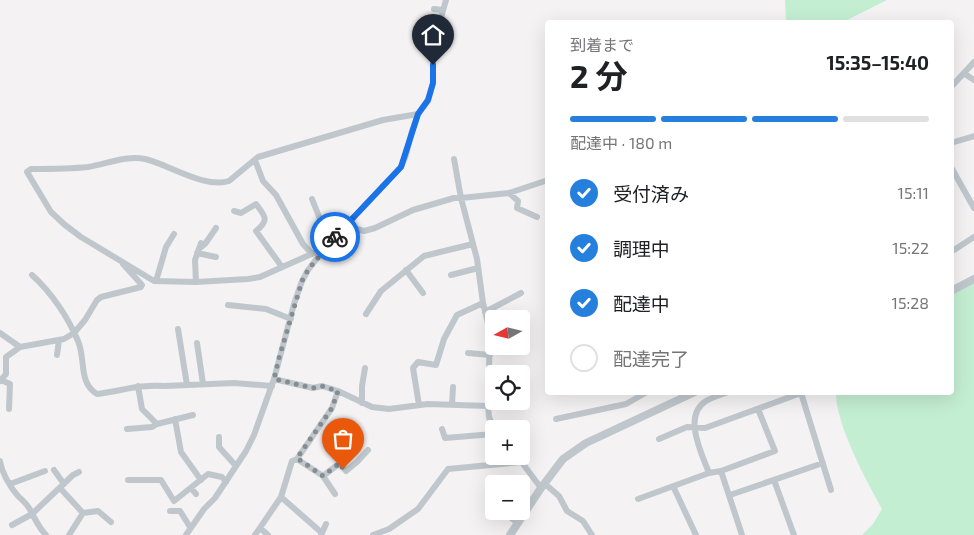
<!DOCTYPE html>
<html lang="ja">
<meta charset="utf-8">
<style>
body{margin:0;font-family:"Exo 2","Noto Sans JP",sans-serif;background:#f6f6f6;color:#202124;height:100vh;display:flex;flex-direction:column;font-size:19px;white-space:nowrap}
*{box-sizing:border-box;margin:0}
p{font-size:16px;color:#757577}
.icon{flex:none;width:28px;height:28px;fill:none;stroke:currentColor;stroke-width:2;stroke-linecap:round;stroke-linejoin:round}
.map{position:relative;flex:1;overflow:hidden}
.panel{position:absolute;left:545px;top:20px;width:409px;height:375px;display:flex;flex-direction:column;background:#fff;border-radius:5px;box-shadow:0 5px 20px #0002}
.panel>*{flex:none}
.needle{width:32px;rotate:262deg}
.controls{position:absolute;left:485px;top:310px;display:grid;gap:10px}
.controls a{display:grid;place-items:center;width:45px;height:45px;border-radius:5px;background:#fff;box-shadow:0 5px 20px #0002;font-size:25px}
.pin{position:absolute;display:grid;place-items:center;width:42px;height:42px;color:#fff;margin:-51px -21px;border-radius:50% 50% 50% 0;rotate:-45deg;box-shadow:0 0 5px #0007}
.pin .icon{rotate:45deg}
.courier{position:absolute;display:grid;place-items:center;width:50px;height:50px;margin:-25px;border:4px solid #1a73e8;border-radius:50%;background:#fff;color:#222;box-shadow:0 1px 6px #0007}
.overview em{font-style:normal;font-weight:700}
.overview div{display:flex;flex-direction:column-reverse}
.overview{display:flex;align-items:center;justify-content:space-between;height:85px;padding:0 25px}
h1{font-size:32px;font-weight:700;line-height:38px}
.bar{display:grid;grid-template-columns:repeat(4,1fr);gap:8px 5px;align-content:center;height:60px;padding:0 25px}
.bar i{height:6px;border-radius:4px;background:#e0e0e0}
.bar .active{background:#257fdc}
.bar p{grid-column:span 4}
ol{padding:0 25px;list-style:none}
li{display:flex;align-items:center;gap:15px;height:55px}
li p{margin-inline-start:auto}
li .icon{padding:5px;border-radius:50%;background:#257fdc;color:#fff;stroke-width:4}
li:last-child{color:#757577}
li i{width:28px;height:28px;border:2px solid #e0e0e0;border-radius:50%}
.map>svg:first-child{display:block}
</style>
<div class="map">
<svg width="974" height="535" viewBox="0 0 974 535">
<rect width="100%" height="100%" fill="#f4f2f2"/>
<path fill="#c4eed2" d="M785 0H887L843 22H786Z
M974 276V535H862L873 524 882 509C866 480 836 425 836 393L951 392V295Z"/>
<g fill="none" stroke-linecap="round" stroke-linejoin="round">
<path stroke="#bfc7cd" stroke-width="6" d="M434 9 443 10
M965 74 974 80
M951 87 974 62
M951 143 974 136
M454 159 461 198 477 259 483 303 490 332 488 406 489 417 494 429
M255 160 263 181 276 195 303 244 312 254
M951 167 974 208
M509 193 518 201 517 208 537 217
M312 199 320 219 335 237
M234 211 241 213 256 204C265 216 270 220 256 231L282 267
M346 226 364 231 375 228 413 210 454 198H461L509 193 548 180
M200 248 205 244 216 228
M325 248 260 277 248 279 196 282 154 281 81 237 65 225 51 212 27 172 31 169C50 169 69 169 88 167 107 164 126 155 145 159 168 164 205 189 229 181L258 157 383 120 418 114
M951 252 974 237
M197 253 216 257
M406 270 423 293
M32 275C51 292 68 317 78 341 86 359 78 383 97 394 121 391 140 384 165 386L234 383 272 386
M451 275 478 268
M156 281 166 247 174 234
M196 282 195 260 201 243
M228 305 266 309 291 319
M485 312 521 293
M366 314 381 291 424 256 473 244
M178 329 187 385
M0 333 20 347 64 339 74 333 85 320 97 300 101 297 141 287 142 285 123 264
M197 343 203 384
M468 353 490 355
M57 355 59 340
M274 379 313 388 322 386 338 391 372 407 389 409 428 404 488 406
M1 380 10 384 9 409
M0 381 6 374V357L20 347
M138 386 142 409 157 424 193 415
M362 403V386L365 368
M419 405 413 368 418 362 436 365 444 339 457 315 483 303
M452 405 453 387
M175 419 181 452 201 480
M556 419 626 404 647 392
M127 429 152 427 157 424
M442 429 445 438 494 434
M219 437V447L236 466
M659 439 687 427 705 428 801 393 831 490
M517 456 541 488
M297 459 323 476 335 494
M0 461C2 473 10 487 18 496 22 500 26 503 29 508 35 518 38 527 46 535
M54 470 64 484
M721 471 742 535
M709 473C702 454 682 416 706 401 713 397 721 395 728 392
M323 476 340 463 346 471 357 462 368 450
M128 480H161L174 501 208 474 222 477 226 482
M774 480 794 535
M10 484 45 471
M545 484 559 496 567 511 583 521 592 535
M673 486 696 535
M60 488 83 513
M191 488 196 494
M730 495 823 463
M281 497 322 533 321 535
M638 499 709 473 721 471 775 451 758 409
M492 504 494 505
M170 511H180L190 527
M502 511 518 523
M12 525 32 514 73 475 79 472
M260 528 268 535
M322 533 326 524
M69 535 83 513 98 511 111 522
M186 535 204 509 215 498 246 451 254 435 274 379 294 304 302 281 308 270 325 248 401 167 406 155 412 131 418 114 428 101 433 83V46L446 0
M255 535 281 497 292 461 297 459 332 408 338 391
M373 535 389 529 418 509 448 469 522 462"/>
<path stroke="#bfc7cd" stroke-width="8" d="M951 291 974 279
M510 535 541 488 563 459 586 443 695 392"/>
</g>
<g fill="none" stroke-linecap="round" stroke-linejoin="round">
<path stroke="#868d92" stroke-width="5" stroke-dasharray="0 9" d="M335 237 308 270 302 281 279 358 274 379 313 388 322 386 338 391 332 408 297 458 323 476 340 463 343 469"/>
<path stroke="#1a73e8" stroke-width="6" d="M335 237 401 167 418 114 428 100 433 83V65"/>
</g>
</svg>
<div class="controls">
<a><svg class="needle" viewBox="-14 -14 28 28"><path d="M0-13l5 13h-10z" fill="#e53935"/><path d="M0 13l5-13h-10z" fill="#757577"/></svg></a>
<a><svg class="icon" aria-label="locate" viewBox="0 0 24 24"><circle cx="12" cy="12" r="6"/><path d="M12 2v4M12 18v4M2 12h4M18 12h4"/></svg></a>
<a>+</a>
<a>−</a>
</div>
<div class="pin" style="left:343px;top:469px;background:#ea580c"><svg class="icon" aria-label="bag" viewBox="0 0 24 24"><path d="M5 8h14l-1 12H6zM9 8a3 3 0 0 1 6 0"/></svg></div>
<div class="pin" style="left:433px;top:65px;background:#1f2937"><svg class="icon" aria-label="home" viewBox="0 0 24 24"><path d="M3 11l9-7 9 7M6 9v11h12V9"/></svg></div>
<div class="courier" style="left:335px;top:237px"><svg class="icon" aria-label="bike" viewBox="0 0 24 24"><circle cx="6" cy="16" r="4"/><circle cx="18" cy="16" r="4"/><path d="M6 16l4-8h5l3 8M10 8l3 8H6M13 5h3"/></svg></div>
<section class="panel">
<div class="overview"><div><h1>2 分</h1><p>到着まで</p></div><em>15:35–15:40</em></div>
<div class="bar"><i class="active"></i><i class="active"></i><i class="active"></i><i></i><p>配達中 · 180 m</p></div>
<ol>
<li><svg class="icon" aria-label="check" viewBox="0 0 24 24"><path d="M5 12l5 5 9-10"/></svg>受付済み<p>15:11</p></li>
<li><svg class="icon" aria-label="check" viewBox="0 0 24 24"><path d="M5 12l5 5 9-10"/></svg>調理中<p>15:22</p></li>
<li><svg class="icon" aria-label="check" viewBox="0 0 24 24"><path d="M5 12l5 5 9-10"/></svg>配達中<p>15:28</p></li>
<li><i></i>配達完了</li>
</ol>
</section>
</div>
